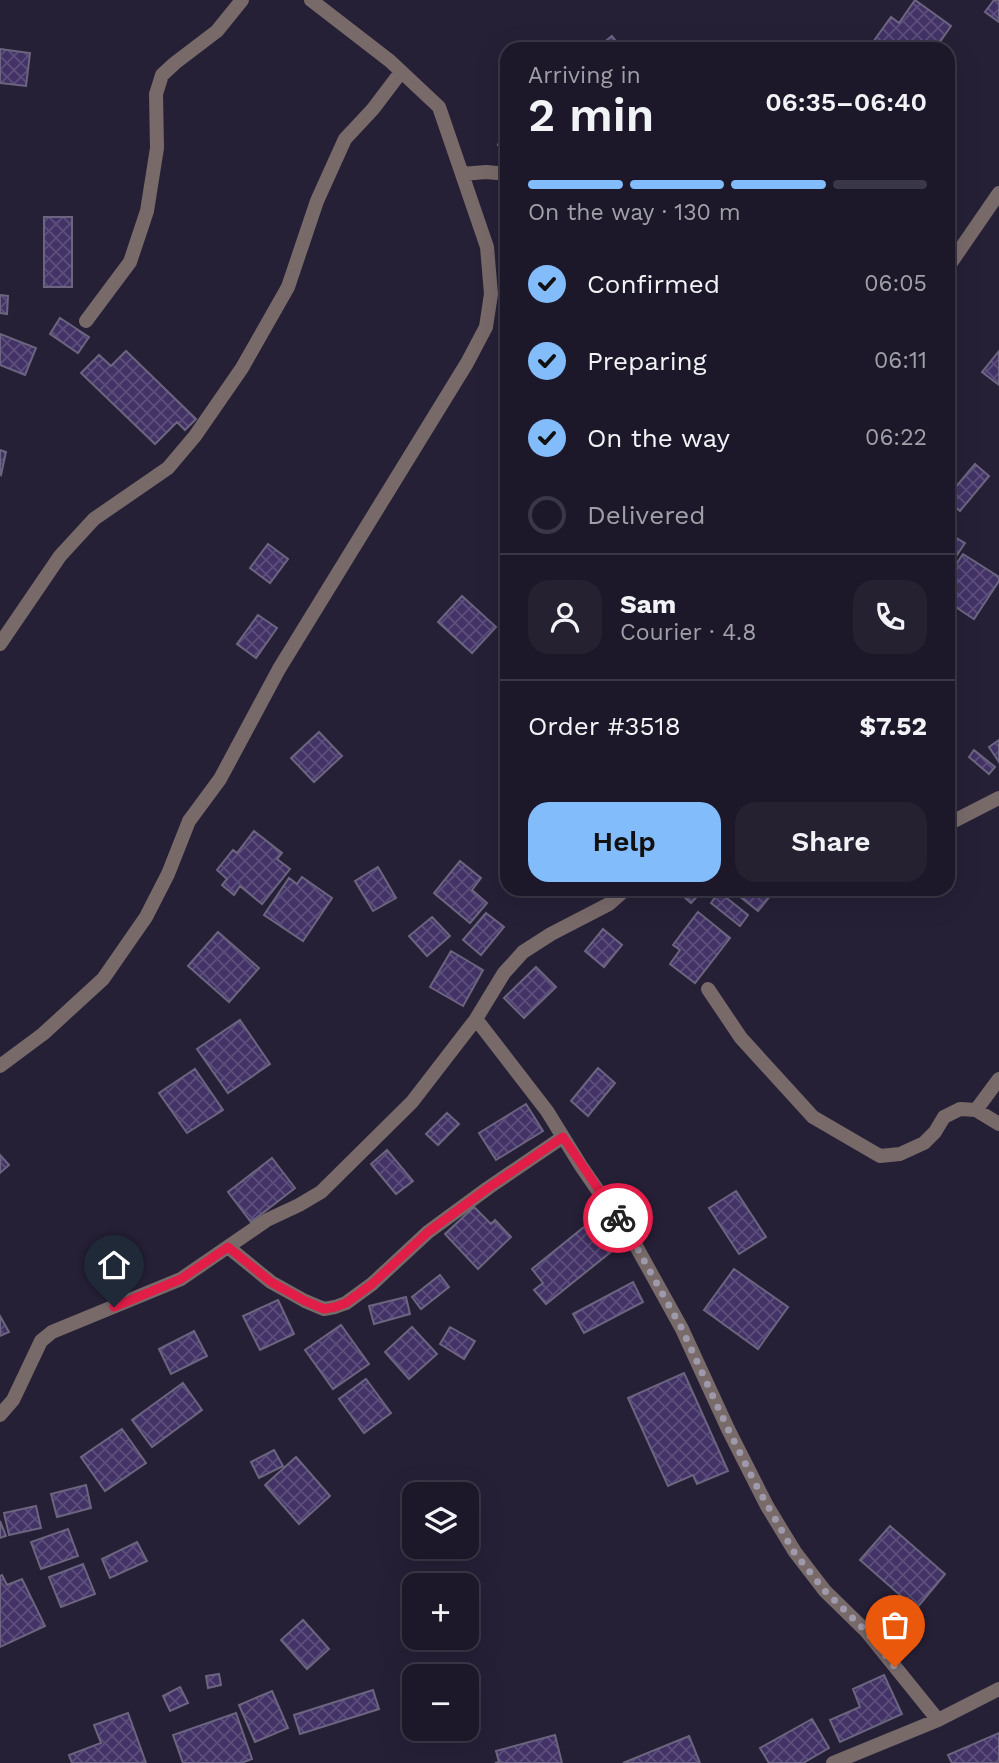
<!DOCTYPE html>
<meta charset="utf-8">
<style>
body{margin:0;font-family:"Work Sans",sans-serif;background:#252131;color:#f1f3f6;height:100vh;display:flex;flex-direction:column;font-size:26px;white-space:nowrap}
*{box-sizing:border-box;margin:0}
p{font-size:23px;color:#a0a0a8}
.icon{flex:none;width:38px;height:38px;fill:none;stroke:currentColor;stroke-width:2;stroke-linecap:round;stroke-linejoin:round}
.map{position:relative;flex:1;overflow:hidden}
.drawer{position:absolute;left:500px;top:42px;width:455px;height:854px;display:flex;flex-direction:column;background:#1c1829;border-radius:21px;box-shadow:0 7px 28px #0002,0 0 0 2px #3a3746}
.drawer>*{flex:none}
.buttons{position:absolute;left:402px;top:1482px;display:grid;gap:14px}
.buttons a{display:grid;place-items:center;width:77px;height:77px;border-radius:14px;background:#1c1829;box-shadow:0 7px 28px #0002,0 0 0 2px #3a3746;font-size:35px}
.pin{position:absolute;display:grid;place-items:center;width:60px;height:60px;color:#fff;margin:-72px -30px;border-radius:50% 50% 50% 0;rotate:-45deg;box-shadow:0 0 7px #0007}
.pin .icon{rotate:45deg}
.courier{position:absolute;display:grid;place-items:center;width:70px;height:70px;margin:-35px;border:5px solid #e11d48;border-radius:50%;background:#fff;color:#222;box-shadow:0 2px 9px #0007}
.summary em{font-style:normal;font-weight:600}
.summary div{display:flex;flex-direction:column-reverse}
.summary{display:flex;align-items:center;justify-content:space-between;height:119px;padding:0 28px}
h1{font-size:46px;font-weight:600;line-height:52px}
.bar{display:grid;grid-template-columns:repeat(4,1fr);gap:10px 7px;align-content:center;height:84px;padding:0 28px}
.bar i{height:9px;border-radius:5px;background:#3a3746}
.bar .on{background:#83bcfb}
.bar p{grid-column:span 4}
.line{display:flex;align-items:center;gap:18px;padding:0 28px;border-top:2px solid #3a3746}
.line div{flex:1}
.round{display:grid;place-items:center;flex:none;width:74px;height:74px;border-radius:21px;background:#252131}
ol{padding:0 28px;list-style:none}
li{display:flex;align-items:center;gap:21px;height:77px}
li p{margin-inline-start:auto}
li .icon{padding:7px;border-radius:50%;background:#83bcfb;color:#111;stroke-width:4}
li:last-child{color:#a0a0a8}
li i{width:38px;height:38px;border:4px solid #3a3746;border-radius:50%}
.action{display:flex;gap:14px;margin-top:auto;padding:14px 28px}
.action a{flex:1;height:80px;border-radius:21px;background:#83bcfb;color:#111;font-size:28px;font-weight:600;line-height:80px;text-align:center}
.action a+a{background:#252131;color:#f1f3f6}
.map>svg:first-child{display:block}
</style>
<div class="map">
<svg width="999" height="1763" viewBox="0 0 999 1763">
<defs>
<pattern id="building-cross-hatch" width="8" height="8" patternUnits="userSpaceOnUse" patternTransform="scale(1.75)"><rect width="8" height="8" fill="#423266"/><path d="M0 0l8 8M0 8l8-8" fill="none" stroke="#5d4f7c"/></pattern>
</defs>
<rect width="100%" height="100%" fill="#262037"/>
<path fill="url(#building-cross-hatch)" stroke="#6b657f" stroke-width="2" d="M915 0 951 26 935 49H878L871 45 891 17 899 23Z
M994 0H999V22L985 12Z
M612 36 622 49H596Z
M0 49 30 53 26 86 0 83Z
M508 115V148L498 145Z
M44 217H72V287H44Z
M506 260 508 261V319H506Z
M0 295 8 296 7 314 0 313Z
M60 318 89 337 78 353 50 334Z
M0 334 36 348 25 375 0 365Z
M126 351 196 419 185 430 177 422 155 444 81 373 99 355 111 366Z
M999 351V385L982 372Z
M0 450 6 452 1 475 0 474Z
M975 464 989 476 960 511 948 501V496Z
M948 533 965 543 953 561 948 558Z
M268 544 288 559 270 583 250 568Z
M963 554 999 577V581L974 619 948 602V576Z
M462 596 496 627 472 653 438 622Z
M258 615 277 628 256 658 237 644Z
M319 732 342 756 314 782 291 758Z
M999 740V762L989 747Z
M974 750 995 767 989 774 969 757Z
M254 831 282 853 277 859 290 869 262 904 240 886 234 895 222 885 227 879 217 870 233 850 237 853Z
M460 861 481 878 472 890 487 903 470 923 434 893Z
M378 867 396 898 373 911 355 881Z
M302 877 332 898 303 941 264 915 289 878 297 884Z
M675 889H704L691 903Z
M742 889H764L771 895 758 911 738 895Z
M719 892 748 915 740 926 711 903Z
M698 912 730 938 695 983 670 964 680 950 673 945Z
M486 913 504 927 481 955 463 940Z
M432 917 450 936 427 956 409 936Z
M603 929 622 945 604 967 585 951Z
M218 932 259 968 229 1002 188 966Z
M451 951 483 970 463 1006 430 987Z
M536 967 556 987 524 1018 504 998Z
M240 1020 270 1064 228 1093 197 1049Z
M598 1068 615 1083 588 1116 571 1101Z
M195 1069 223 1110 187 1133 159 1093Z
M526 1104 543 1131 496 1160 479 1133Z
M447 1113 459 1124 438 1145 426 1134Z
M387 1150 413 1181 396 1194 371 1164Z
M0 1155 9 1165 0 1173Z
M272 1158 295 1188 251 1222 228 1192Z
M736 1191 766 1237 739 1254 709 1208Z
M474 1207 491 1224 495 1220 511 1237 478 1269 445 1234Z
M594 1219 617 1247 546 1304 534 1290 543 1283 532 1269Z
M734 1269 788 1307 758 1349 704 1310Z
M440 1275 449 1287 421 1309 412 1297Z
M633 1282 643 1302 584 1333 573 1314Z
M406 1297 410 1314 374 1324 369 1306Z
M278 1300 294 1334 260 1350 243 1316Z
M0 1316 9 1332 0 1336Z
M341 1325 369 1364 333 1389 305 1350Z
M412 1327 437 1354 409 1379 385 1352Z
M450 1327 475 1341 464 1359 440 1344Z
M194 1331 207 1356 171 1374 159 1349Z
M684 1373 728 1471 697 1484 693 1475 668 1486 628 1398Z
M366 1379 391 1413 364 1433 339 1399Z
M183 1383 202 1410 152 1447 132 1420Z
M122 1429 146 1463 105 1491 81 1457Z
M274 1450 283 1466 259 1478 251 1462Z
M296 1457 330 1496 299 1524 265 1485Z
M86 1485 91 1508 57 1517 51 1494Z
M36 1506 41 1528 9 1535 4 1513Z
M0 1521 6 1536 0 1538Z
M890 1526 945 1574 916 1609 860 1560Z
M68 1529 78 1556 41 1569 31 1542Z
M137 1542 147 1561 110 1578 102 1559Z
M83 1564 95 1594 61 1607 49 1577Z
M2 1575 7 1585 22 1579 45 1626 0 1647V1576Z
M303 1620 329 1649 307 1669 281 1640Z
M219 1674 221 1685 208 1688 206 1676Z
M884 1675 902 1714 840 1742 830 1720 860 1707 853 1689Z
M180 1687 188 1703 170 1711 163 1696Z
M373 1690 379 1709 300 1734 294 1715Z
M272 1691 288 1728 255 1742 239 1705Z
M128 1713 146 1763H72L69 1755 101 1743 94 1725Z
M236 1713 252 1759 241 1763H183L173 1735Z
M812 1719 829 1748 803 1763H769L760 1748Z
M999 1733V1763H952L948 1755Z
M555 1735 562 1763H495L499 1762 496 1751Z
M689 1736 700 1763H623Z"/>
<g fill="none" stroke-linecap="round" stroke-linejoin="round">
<path stroke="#796a6a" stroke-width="14" d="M462 174 486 172 508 174
M948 267 999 193
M86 321 130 262 147 211 157 148 156 94 162 75 175 63 217 31 242 0
M0 644 60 556 94 519 168 468 195 436 242 368 288 287 317 201 345 139 373 109 401 72
M948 824 999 798
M708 989 741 1038 813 1117 880 1156 900 1154 924 1143 935 1132 944 1117 960 1109 976 1110 999 1124
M476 1019 547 1111 581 1166 636 1246 682 1329 728 1429 767 1506 795 1552 825 1591 867 1632 938 1720
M0 1066 43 1034 103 979 146 917 168 874 189 821 220 779 279 669 467 363 486 327 491 294 487 247 439 107 390 61 311 0
M976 1110 999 1079
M228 1247 271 1282 305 1301 324 1309 335 1307 346 1303 372 1284 428 1232 488 1188 563 1137
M0 1415 13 1400 41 1341 52 1332 181 1279 267 1220 299 1205 321 1192 412 1102 476 1019 504 973 523 952 551 934 609 904 626 889
M833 1763 938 1720 999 1689"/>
</g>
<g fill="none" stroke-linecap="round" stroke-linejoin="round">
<path stroke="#9e9aab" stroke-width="7" stroke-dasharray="0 12.6" d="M618 1218 636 1246 682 1329 728 1429 757 1487 794 1552 825 1591 867 1632 895 1667"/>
<path stroke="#e11d48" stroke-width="9" d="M114 1307 181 1279 228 1247 271 1282 305 1301 324 1309 335 1307 346 1303 372 1284 428 1232 488 1188 563 1137 618 1218"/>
</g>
</svg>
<div class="buttons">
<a><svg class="icon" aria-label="layers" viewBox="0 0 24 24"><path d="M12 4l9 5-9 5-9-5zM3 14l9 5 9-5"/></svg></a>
<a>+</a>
<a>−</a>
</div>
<div class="pin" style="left:895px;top:1667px;background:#ea580c"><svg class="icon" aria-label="bag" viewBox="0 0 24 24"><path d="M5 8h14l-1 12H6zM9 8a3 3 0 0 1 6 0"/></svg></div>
<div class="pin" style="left:114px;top:1307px;background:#1f2937"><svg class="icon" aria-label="home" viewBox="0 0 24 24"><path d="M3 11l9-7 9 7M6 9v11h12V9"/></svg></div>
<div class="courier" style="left:618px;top:1218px"><svg class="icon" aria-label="bike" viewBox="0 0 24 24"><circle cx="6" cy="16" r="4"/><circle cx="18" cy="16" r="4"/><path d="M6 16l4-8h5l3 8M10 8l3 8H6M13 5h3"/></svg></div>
<section class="drawer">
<div class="summary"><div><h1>2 min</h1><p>Arriving in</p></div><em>06:35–06:40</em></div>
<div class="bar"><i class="on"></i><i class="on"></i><i class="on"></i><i></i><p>On the way · 130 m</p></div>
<ol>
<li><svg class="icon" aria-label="check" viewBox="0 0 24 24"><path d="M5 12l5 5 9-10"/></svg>Confirmed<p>06:05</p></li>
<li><svg class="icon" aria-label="check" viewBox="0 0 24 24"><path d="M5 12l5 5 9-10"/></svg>Preparing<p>06:11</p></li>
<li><svg class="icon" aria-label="check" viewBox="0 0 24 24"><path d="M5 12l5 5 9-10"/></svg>On the way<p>06:22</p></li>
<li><i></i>Delivered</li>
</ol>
<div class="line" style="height:126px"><a class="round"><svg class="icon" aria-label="person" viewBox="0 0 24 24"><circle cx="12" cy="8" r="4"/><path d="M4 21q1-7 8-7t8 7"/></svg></a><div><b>Sam</b><p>Courier · 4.8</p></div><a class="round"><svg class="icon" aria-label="phone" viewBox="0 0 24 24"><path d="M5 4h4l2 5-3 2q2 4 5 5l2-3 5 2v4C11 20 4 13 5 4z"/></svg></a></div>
<div class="line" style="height:91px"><div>Order #3518</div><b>$7.52</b></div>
<div class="action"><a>Help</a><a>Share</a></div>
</section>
</div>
